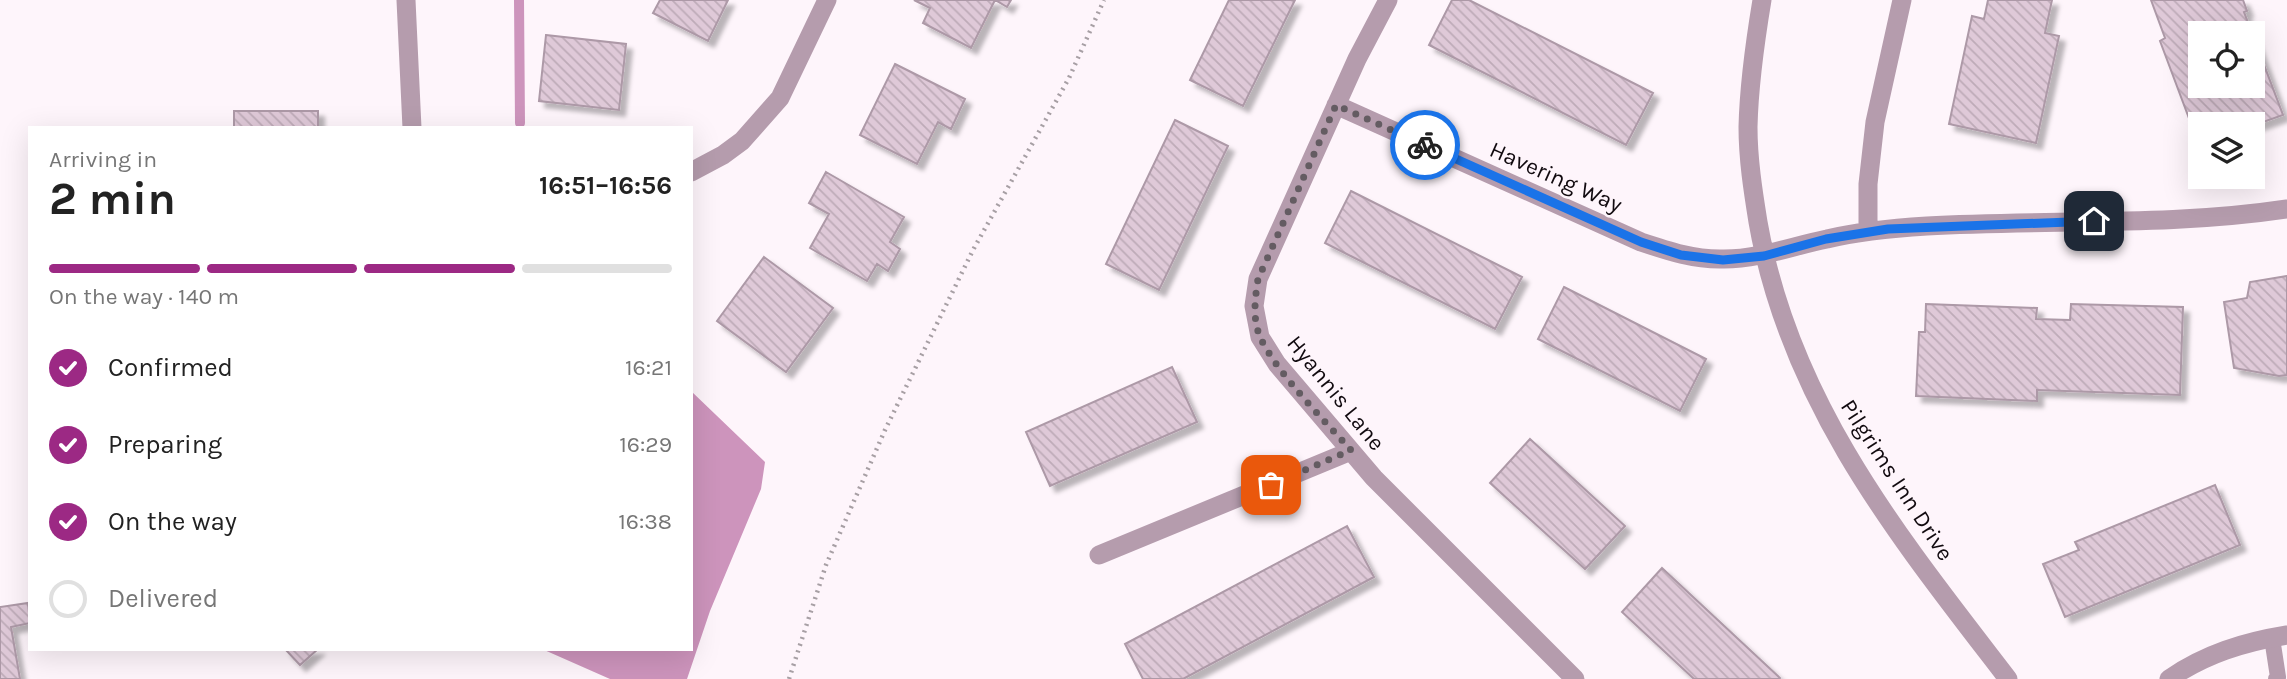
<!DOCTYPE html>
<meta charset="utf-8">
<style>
body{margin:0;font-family:Karla,sans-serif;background:#f6f6f6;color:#222;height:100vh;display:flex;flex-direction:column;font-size:26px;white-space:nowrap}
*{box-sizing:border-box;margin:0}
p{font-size:23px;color:#767676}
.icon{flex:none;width:38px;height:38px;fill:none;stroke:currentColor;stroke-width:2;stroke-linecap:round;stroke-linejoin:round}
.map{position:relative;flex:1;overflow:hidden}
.details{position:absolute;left:28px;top:126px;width:665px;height:525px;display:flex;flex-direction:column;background:#fff;border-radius:0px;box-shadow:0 7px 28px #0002}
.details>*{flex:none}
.tools{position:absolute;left:2188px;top:21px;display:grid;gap:14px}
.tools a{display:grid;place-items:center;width:77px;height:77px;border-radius:0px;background:#fff;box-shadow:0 7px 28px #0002;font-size:35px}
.pin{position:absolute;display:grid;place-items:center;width:60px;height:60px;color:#fff;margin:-30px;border-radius:14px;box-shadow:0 4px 10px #0006}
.courier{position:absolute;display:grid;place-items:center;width:70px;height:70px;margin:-35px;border:5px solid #1a73e8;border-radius:50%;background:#fff;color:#222;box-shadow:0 2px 9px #0007}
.headline em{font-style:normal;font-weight:700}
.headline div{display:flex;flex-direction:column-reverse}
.headline{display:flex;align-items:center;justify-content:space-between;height:119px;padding:0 21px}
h1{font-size:46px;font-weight:700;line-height:52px}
.bar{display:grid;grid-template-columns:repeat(4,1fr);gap:10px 7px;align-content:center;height:84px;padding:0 21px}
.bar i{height:9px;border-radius:5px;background:#e0e0e0}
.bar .on{background:#9c2984}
.bar p{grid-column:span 4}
ol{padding:0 21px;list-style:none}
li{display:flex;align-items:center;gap:21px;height:77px}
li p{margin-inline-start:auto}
li .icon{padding:7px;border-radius:50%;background:#9c2984;color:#fff;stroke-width:4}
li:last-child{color:#767676}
li i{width:38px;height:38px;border:4px solid #e0e0e0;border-radius:50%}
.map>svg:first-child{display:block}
</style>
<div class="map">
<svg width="2287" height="679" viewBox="0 0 2287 679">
<defs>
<pattern id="building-back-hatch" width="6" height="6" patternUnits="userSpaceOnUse" patternTransform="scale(1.75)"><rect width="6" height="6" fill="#dfc9d8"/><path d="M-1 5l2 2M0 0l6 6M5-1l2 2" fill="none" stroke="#beabb8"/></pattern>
<filter id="shadow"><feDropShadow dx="6" dy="6" stdDeviation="2" flood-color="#0004"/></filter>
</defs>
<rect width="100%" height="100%" fill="#fef5fb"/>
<path fill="#cd94bc" d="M691 391 765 462 761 489 710 611 687 679H610L542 649H691Z"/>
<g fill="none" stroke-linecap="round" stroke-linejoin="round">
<path stroke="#cd94bc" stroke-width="10" d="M519 0 520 123"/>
</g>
<path fill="url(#building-back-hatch)" stroke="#ad99a7" stroke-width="2" fill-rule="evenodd" filter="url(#shadow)" d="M660 0H728L708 41 653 13Z
M914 0H1011L1007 7 995 0 971 48 923 23 930 8Z
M1229 0H1295L1243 106 1190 80Z
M1452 0H1469L1653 93 1626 145 1429 45Z
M1988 0H2052L2045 33 2059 36 2036 143 1949 124 1972 16 1984 19Z
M2151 0H2243L2247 11 2244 12 2283 115 2252 126 2200 124 2199 145 2160 41 2165 38ZM2200 33H2252V86H2200Z
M546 35 626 44 619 110 539 101Z
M895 64 965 99 951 129 938 122 917 164 860 135Z
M234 111H318V128H234Z
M1175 120 1228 146 1159 290 1106 264Z
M826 172 904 217 890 242 900 249 888 271 877 264 867 281 810 248 829 214 809 203Z
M1351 191 1522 277 1495 329 1325 243Z
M764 257 833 308 786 372 717 321Z
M2287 276V375L2279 376 2234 368 2224 302 2247 298 2250 282Z
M1564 287 1706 359 1680 411 1538 339Z
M1926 304 2037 308 2036 319 2070 320 2071 304 2183 307 2180 395 2037 390V401L1916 396 1919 332H1925Z
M1172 367 1197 422 1050 486 1026 432Z
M1530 439 1625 526 1585 569 1490 483Z
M2215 485 2240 545 2065 617 2043 564 2079 550 2075 542Z
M1347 526 1374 577 1183 679H1143L1125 644Z
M1662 568 1780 678 1779 679H1694L1622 612Z
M28 603 30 623 11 627 20 679H0V607Z
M285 649H318L300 665Z"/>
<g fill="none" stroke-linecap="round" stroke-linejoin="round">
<path stroke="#a79fa4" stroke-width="4.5" stroke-dasharray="2 5" stroke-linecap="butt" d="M789 679 826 565 885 430 973 250 1069 78 1104 0"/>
<path stroke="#b59cad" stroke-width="16" d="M2272 638 2278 677 2276 679"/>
<path stroke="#b59cad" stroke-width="19" d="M406 0 412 128
M1388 0 1357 59 1258 279 1254 306 1260 337 1277 364 1374 478 1575 679
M1762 0C1755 42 1749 84 1748 127 1748 159 1753 191 1758 222 1790 404 1899 537 2008 679
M1336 105 1641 242C1668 251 1695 260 1724 259 1760 259 1792 246 1827 239 1860 231 1894 228 1927 226 2047 219 2168 227 2287 209
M691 172 723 155 742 141 780 98 827 0
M1868 231V184L1875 122 1902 0
M1099 555 1351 451
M2169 679C2205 654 2244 642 2287 635"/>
</g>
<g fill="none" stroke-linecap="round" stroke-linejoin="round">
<path stroke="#645c62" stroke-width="7" stroke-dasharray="0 12.6" d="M1271 485 1351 450C1324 420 1278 374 1261 339 1252 320 1255 299 1258 279L1336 105 1425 145"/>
<path stroke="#1a73e8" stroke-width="9" d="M1425 145 1641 242 1681 255 1723 260 1764 256 1826 239 1888 229 2094 221"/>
</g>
<g text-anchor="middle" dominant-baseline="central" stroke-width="5" stroke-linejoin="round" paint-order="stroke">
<g font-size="23" fill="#110a0f" stroke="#fef5fb">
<text transform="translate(1556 177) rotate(24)">Havering Way</text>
<text transform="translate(1336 393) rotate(51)">Hyannis Lane</text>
<text transform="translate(1897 480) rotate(57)">Pilgrims Inn Drive</text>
</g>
</g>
</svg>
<div class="tools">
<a><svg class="icon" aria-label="locate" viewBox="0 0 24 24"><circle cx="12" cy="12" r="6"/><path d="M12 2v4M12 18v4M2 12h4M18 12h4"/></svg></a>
<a><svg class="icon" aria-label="layers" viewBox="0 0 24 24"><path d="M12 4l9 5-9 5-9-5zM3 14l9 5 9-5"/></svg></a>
</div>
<div class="pin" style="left:1271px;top:485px;background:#ea580c"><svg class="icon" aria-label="bag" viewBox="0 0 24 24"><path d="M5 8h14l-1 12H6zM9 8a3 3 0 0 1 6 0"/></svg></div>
<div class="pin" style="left:2094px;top:221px;background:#1f2937"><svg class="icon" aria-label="home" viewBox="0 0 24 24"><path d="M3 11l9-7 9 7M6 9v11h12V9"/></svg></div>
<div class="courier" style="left:1425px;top:145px"><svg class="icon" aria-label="bike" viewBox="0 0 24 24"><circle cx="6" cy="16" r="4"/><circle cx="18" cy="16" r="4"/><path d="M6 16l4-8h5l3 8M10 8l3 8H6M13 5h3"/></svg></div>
<section class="details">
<div class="headline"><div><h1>2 min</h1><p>Arriving in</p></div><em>16:51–16:56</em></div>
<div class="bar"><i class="on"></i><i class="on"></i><i class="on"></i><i></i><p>On the way · 140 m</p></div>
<ol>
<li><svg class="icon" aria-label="check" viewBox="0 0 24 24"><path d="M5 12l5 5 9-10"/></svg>Confirmed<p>16:21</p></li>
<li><svg class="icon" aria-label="check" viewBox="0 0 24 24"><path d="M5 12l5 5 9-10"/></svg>Preparing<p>16:29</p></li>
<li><svg class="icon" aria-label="check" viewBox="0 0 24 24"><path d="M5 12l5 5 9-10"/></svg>On the way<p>16:38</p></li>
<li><i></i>Delivered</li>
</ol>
</section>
</div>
